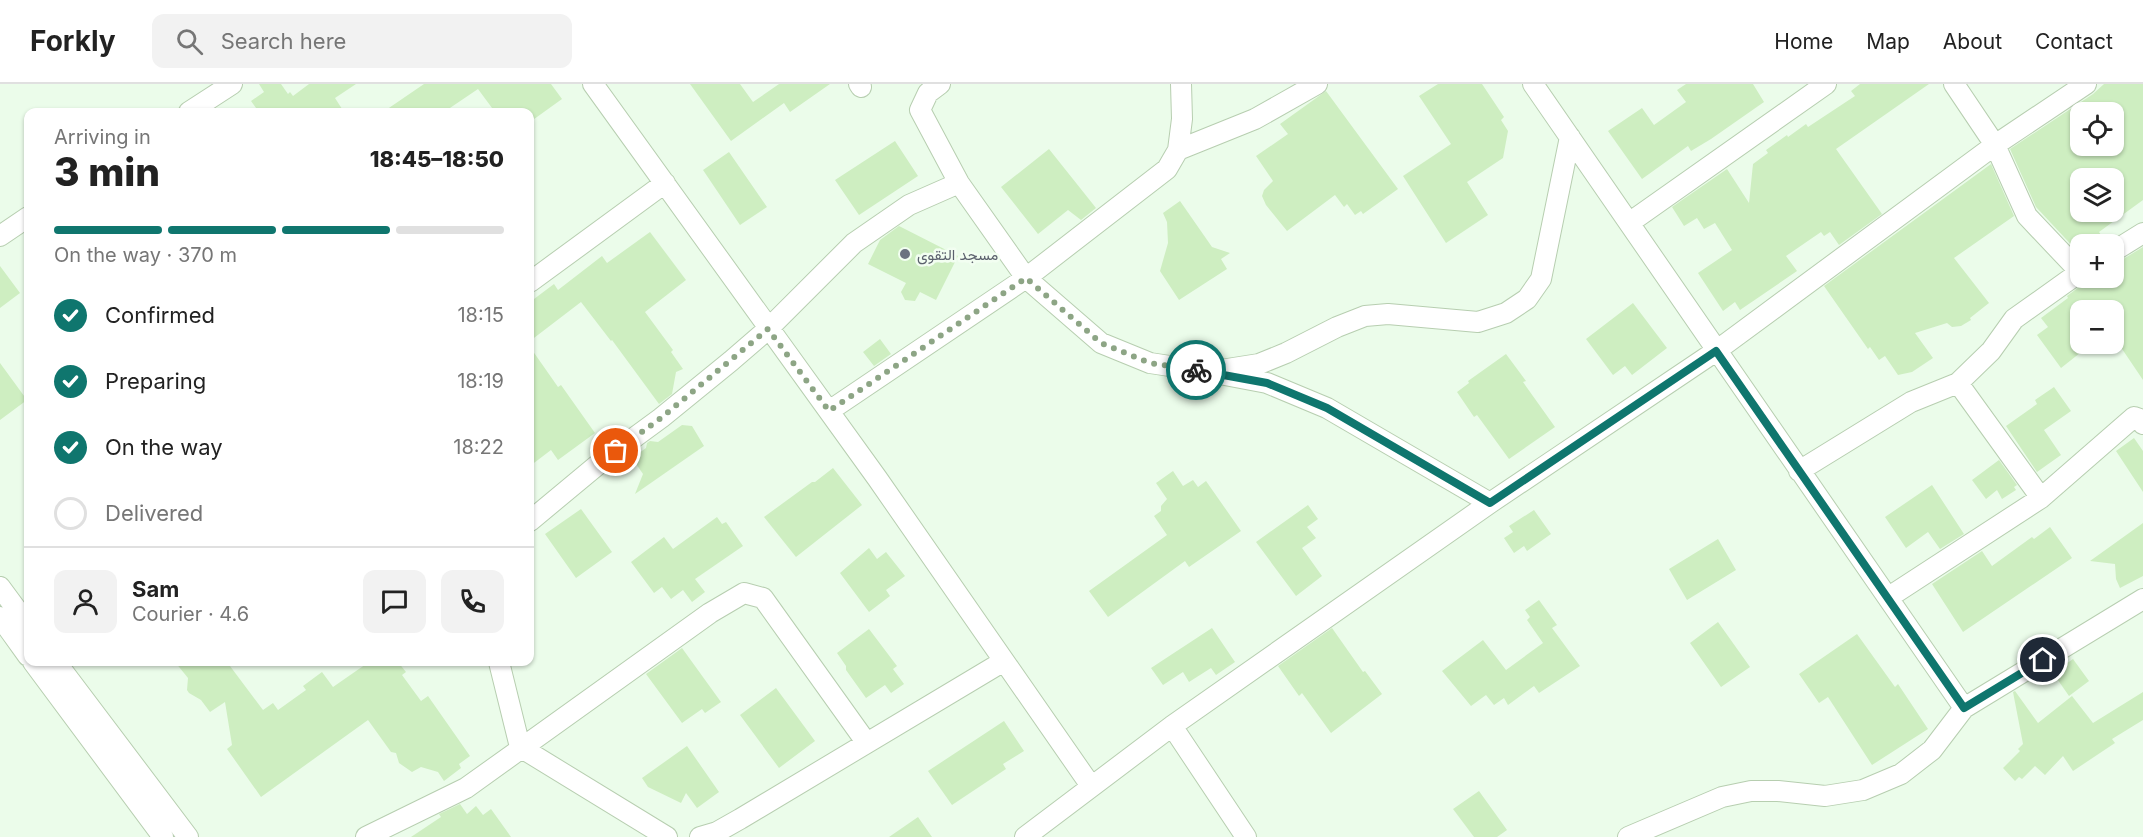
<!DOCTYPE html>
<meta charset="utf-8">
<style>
body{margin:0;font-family:Inter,Vazirmatn,sans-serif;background:#f2f2f2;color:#222;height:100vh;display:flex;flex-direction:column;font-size:22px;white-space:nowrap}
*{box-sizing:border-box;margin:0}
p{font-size:20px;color:#767676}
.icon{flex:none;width:33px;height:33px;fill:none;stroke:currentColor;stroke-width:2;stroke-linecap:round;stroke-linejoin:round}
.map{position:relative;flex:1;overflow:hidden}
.panel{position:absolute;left:24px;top:24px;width:510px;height:558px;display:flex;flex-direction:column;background:#fff;border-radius:12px;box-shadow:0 2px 4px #0004}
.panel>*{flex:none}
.buttons{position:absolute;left:2070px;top:18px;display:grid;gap:12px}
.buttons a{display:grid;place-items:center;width:54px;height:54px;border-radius:12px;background:#fff;box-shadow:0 2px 4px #0004;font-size:30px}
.pin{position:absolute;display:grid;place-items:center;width:51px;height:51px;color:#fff;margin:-26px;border:3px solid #fff;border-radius:50%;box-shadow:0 2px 6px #0007}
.courier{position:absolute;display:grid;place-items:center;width:60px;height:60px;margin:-30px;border:4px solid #0f766e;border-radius:50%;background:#fff;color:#222;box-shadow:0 2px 8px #0007}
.head em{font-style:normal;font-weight:800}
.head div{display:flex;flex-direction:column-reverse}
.head{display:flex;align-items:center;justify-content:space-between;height:102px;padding:0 30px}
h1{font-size:39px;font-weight:800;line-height:45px}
.bar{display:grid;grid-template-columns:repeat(4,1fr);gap:9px 6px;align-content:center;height:72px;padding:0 30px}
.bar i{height:8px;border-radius:4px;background:#e0e0e0}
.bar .on{background:#0f766e}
.bar p{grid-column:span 4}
.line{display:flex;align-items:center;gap:15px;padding:0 30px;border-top:2px solid #e0e0e0}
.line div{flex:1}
.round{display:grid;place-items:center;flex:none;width:63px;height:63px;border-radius:12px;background:#f2f2f2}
ol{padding:0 30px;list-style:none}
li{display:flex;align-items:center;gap:18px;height:66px}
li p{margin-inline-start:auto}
li .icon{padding:6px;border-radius:50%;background:#0f766e;color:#fff;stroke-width:4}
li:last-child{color:#767676}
li i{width:33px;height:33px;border:3px solid #e0e0e0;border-radius:50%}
header{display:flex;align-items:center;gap:36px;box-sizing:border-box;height:84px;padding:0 30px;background:#fff;border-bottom:2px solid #e0e0e0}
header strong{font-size:28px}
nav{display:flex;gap:33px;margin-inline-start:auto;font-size:21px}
.search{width:420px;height:54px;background:#f2f2f2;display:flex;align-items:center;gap:15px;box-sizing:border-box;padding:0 21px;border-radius:12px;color:#767676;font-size:22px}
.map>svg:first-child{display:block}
</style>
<header>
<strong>Forkly</strong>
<div class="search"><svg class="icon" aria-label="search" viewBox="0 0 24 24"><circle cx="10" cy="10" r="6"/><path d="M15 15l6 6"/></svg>Search here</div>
<nav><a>Home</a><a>Map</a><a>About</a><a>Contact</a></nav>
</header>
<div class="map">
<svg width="2143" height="753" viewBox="0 0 2143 753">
<rect width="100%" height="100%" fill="#ebfcea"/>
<path fill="#ceeec1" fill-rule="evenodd" d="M259 0H281L288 10 290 8 293 12 309 0H356L335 14 344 28H259L251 17 264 8Z
M424 0H551L562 15 530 38V28H495L478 5 444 28H383Z
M690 0H740L753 18 779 0H830L790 28 784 19 731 57Z
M1438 0H1482L1504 33 1501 36 1508 47 1503 74 1467 98 1488 131 1446 159 1403 92 1451 60 1419 12Z
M1686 0H1753L1764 18 1711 55 1691 67 1688 62 1642 95 1608 47 1642 24 1654 41 1686 18 1677 6Z
M1860 0H1929L1836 65 1882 130 1839 161 1830 148 1824 152 1821 148 1786 172 1797 187 1740 226 1735 218 1723 227 1698 189 1732 166 1715 139 1704 145 1697 134 1684 142 1672 123 1727 85 1749 119 1753 80 1768 69 1766 66 1787 51 1788 53 1806 40 1808 43 1855 12 1851 7Z
M2104 0H2143V116L2099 148 2101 151 2088 160H2080V166L2078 168 2036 123 2010 65 2093 10ZM2080 28H2114V62H2080ZM2080 94H2114V128H2080Z
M1326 7 1398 105 1363 130 1361 127 1355 131 1347 120 1344 123 1335 111 1287 147 1266 121 1262 112 1264 106 1273 97 1256 72 1288 50 1280 40Z
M895 57 918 92 859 131 835 96Z
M1049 65 1096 124 1081 136 1068 126 1038 150 1001 103Z
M729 68 767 123 740 141 703 86Z
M1991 80 2014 132 1954 174 1989 219 1970 234 1971 236 1961 242 1952 243 1947 239 1915 249 1933 274 1912 288 1898 291 1885 272 1879 276 1870 263 1868 265 1824 202Z
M1180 117 1212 163 1230 169 1221 175 1227 185 1179 216 1160 187 1168 159 1167 138 1163 129Z
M899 142 958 172 936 216 920 208 915 217 905 216 901 208 906 199 868 180 880 156Z
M650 148 686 196 645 228 673 266 671 268 683 285 676 288 672 310 659 320 612 256 611 257 581 218 530 257V218L554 200 558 206 602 172 607 179Z
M2143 163V296L2114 253V226H2080V269L2061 284 2037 251 2048 243 2041 234 2068 214 2067 212 2091 194H2114V179L2120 177Z
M0 182 20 209 0 224Z
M1633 219 1667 264 1632 291 1625 282 1613 291 1586 255Z
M880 255 891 270 874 282 863 268Z
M530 263 558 303 561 301 595 349 558 376 551 366 530 382Z
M1506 270 1526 297 1523 298 1555 343 1509 375 1477 331 1474 333 1457 308 1469 299 1468 297Z
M0 279 27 316 0 336Z
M2054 303 2071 327 2044 346 2061 371 2037 388 2006 342 2037 320 2035 316Z
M682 341 692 342 704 362 635 410 643 390 632 374 646 364 647 359 650 357 658 358Z
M2134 354 2143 367V408L2116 367Z
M1999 376 2017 401 2014 403 2016 406 2002 415 1997 406 1986 415 1972 396Z
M833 384 862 421 796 473 764 433 812 398H815Z
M1173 387 1183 402 1193 396 1198 403 1206 397 1241 447 1189 483 1185 477 1108 533 1089 507 1167 451 1154 432 1161 427V422L1167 415 1156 399Z
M1932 401 1964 450 1940 465 1928 448 1906 464 1885 433Z
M1308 421 1318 435 1307 443 1316 454 1302 464 1322 492 1296 512 1256 458Z
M581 425 612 468 576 494 545 450Z
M1534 426 1551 450 1527 467 1524 462 1514 469 1504 454 1513 448 1509 442Z
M717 433 722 440 726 438 743 462 695 495 705 508 692 518 683 506 671 515 662 503 654 509 631 478 664 453 673 465Z
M2143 439V492L2120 504 2116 495 2115 480 2090 477Z
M2050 443 2072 474 1963 548 1932 500 1982 467 1992 482 2032 453 2034 455Z
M1718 455 1736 486 1687 516 1669 485Z
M869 464 877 475 886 468 905 492 886 506 890 512 869 528 840 489Z
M1539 516 1557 541 1552 544 1580 582 1539 609 1534 602 1508 621 1504 614 1494 621 1486 611 1471 622 1442 587 1483 556 1506 586 1543 559 1527 536 1530 533 1525 526Z
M1718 538 1750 583 1721 603 1690 559Z
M1212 544 1235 578 1216 591 1211 584 1189 598 1183 588 1163 601 1151 584Z
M1332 544 1363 588 1365 587 1382 610 1331 649 1302 609 1299 612 1278 582Z
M869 545 897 582 893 585 904 600 891 609 885 601 866 614 846 586V582L837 569Z
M1857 550 1895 603 1898 600 1928 645 1872 681 1828 613 1819 619 1799 590Z
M682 564 721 618 705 629 702 625 682 639 646 590Z
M2073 575 2089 597 2069 612 2053 589Z
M175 578H227L263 626 273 619 278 626 306 606 303 602 322 588 333 603 369 578H398L406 588 402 591 421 617 428 612 470 672 459 680 461 684 444 697 438 688 421 683 412 688 399 679 396 669 391 668 368 636 261 713 227 665 232 661 225 618 210 628 201 616 189 609 187 606 188 594Z
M776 604 815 657 779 684 740 631Z
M2015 607 2038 639 2072 612 2093 639 2143 608V636L2112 655 2115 659 2073 687 2063 672 2045 691 2035 682 2022 695 2019 693 2015 697 2003 684 2020 667 2018 665 2023 660 2013 608Z
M1004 637 1024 667 1003 680 1006 685 952 721 928 687Z
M687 662 719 708 697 724 686 709 681 719 648 703 642 694Z
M1479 707 1507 746 1497 753H1474L1453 725Z
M460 720 467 730 476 722 483 731 491 725 511 753H411L441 733 439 730Z
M918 733 932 753H889Z"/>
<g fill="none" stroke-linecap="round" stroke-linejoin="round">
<defs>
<path id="street" d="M593 0 877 394 1091 702
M859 0 861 3
M940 0 928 9 920 26 959 99 1026 194 1101 259 1150 279 1209 288 1267 299 1327 324 1490 419
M1533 0 1964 624
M1954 0 1995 61 2027 132 2080 188
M189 28 232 0
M1178 66 1255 35 1317 0
M1629 139 1826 0
M0 152 28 133
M2114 167 2143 149
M530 198 665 99
M1221 286 1259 280 1286 269 1337 243 1365 232 1388 230 1478 238 1506 229 1527 215 1541 195 1570 53
M1958 299 2041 414
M829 327 1026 194 1167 85 1178 66 1182 35 1181 0
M1799 387 1911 318 1958 299 1991 267 2014 235 2080 188
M530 437 601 378 661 334 731 277 768 245 854 159 909 121 959 99
M0 503 28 541
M1889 513 2041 414 2134 333 2140 335 2143 340
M0 533 28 572
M33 578 163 753
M56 578 188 753
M499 578 520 663 667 753
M1172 642 1246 753
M366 753 466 704 710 529 744 509 763 514 866 658
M700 753 717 748 740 735 1004 577
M1025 753 1172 642 1490 419 1716 267 1995 61 2086 0
M1628 753 1722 713 1751 707H1778L1825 712 1863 706 1901 690 1932 666 1964 624 2143 515"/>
</defs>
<use href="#street" stroke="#b7ceb0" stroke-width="22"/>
<use href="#street" stroke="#fff" stroke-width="20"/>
</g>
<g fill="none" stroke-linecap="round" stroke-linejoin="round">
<path stroke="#8da585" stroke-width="6" stroke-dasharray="0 10.8" d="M616 367 661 334 768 245 829 327 1026 194 1101 259 1150 279 1196 286"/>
<path stroke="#0f766e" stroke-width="8" d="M1196 286 1267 299 1327 324 1490 419 1716 267 1964 624 2043 576"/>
</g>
<circle fill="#6b7280" stroke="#f2fef1" stroke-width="2" cx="905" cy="170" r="6"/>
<g text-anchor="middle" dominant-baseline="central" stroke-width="5" stroke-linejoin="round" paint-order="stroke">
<g font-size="15" fill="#5b616d" stroke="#f2fef1" text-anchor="start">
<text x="917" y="170">مسجد التقوى</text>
</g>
</g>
</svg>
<div class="buttons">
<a><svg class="icon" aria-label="locate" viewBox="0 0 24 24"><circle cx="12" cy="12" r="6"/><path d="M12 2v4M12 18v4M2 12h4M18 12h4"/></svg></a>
<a><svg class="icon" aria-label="layers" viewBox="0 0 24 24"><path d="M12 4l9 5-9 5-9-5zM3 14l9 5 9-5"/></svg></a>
<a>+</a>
<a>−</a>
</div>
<div class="pin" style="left:616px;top:367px;background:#ea580c"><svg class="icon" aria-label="bag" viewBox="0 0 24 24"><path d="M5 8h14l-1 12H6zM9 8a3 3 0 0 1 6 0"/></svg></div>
<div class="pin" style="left:2043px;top:576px;background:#1f2937"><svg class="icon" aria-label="home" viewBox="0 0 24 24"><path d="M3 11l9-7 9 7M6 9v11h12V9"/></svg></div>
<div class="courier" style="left:1196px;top:286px"><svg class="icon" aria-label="bike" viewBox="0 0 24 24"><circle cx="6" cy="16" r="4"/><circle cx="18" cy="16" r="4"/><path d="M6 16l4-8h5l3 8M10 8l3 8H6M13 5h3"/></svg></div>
<section class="panel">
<div class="head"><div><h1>3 min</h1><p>Arriving in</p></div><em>18:45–18:50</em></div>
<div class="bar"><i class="on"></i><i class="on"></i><i class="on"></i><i></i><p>On the way · 370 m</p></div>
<ol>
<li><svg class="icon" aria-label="check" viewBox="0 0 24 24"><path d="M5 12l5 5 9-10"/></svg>Confirmed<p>18:15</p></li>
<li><svg class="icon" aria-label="check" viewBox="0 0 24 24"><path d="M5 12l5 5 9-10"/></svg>Preparing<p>18:19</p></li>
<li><svg class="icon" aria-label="check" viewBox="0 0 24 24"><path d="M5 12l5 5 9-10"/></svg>On the way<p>18:22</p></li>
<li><i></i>Delivered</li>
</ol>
<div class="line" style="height:108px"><a class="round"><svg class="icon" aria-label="person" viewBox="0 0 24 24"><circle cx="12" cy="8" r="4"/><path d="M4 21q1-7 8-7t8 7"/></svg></a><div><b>Sam</b><p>Courier · 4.6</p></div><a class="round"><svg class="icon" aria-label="chat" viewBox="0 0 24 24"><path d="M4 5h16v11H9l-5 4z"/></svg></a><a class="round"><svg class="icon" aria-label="phone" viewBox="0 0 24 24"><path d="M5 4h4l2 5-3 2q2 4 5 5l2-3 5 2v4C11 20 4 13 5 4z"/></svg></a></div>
</section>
</div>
